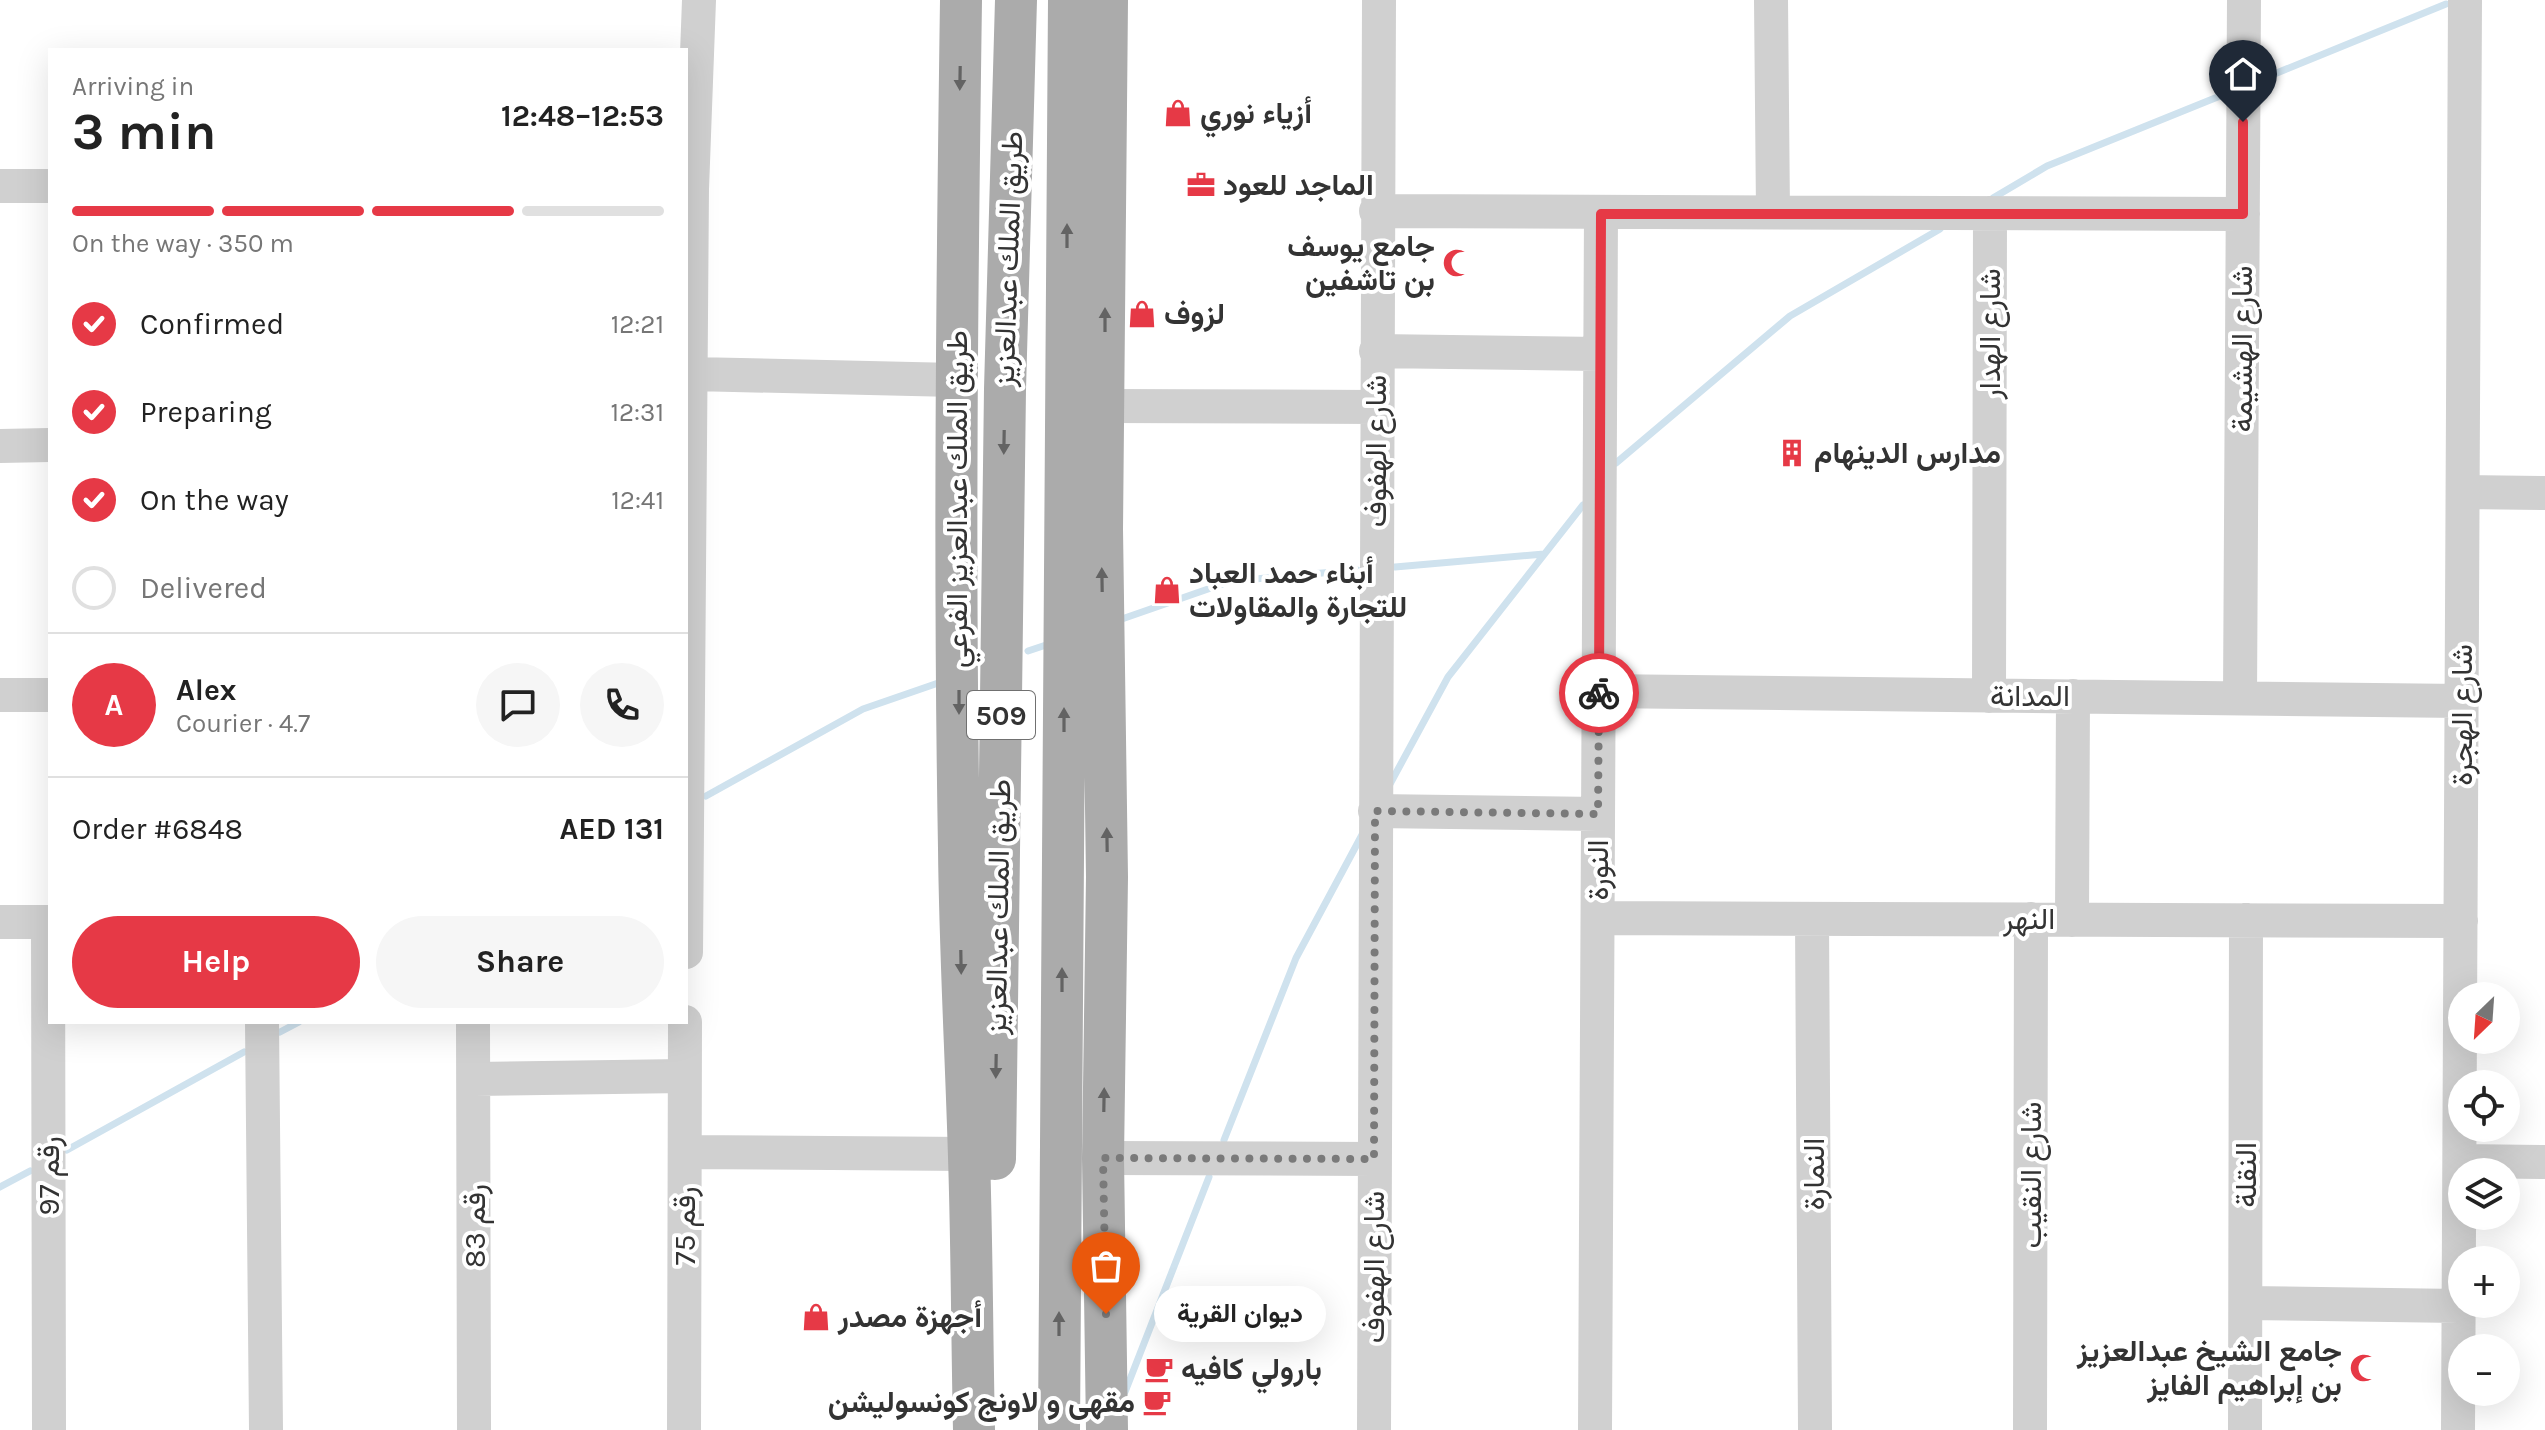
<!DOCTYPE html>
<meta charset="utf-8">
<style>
body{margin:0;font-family:Karla,Vazirmatn,sans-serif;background:#f6f6f6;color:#222;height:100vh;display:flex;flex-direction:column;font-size:30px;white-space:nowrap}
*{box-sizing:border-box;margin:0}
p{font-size:26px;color:#767676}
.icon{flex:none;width:44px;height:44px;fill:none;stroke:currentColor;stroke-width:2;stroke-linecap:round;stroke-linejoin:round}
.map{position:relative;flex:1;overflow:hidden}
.sheet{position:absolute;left:48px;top:48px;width:640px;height:976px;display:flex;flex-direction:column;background:#fff;border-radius:0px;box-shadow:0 8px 32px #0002}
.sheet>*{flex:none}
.needle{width:52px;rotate:205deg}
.controls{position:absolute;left:2448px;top:982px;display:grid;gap:16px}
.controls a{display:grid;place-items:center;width:72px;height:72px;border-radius:50%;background:#fff;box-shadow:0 8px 32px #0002;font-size:40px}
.pin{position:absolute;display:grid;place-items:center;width:68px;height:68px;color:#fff;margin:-82px -34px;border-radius:50% 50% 50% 0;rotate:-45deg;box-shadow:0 0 8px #0007}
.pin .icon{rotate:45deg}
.courier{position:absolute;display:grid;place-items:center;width:80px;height:80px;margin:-40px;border:6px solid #e63946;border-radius:50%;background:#fff;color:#222;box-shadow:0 2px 10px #0007}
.bubble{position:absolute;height:56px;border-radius:28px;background:#fff;box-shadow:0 8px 32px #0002;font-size:26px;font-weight:700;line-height:56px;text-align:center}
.summary em{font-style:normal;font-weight:700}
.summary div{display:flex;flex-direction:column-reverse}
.summary{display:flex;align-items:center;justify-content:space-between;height:136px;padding:0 24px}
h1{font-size:52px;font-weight:700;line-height:60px}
.bar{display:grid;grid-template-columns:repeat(4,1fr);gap:12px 8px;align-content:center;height:96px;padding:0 24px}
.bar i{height:10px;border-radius:6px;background:#e0e0e0}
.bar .on{background:#e63946}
.bar p{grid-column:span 4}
.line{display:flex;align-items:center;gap:20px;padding:0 24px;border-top:2px solid #e0e0e0}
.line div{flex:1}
.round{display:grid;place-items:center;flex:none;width:84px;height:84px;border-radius:42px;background:#f6f6f6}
ol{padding:0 24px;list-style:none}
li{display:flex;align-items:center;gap:24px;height:88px}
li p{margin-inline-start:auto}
li .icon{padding:8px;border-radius:50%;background:#e63946;color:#fff;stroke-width:4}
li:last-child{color:#767676}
li i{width:44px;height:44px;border:4px solid #e0e0e0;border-radius:50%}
.cta{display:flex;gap:16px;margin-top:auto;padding:16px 24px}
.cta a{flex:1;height:92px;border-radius:48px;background:#e63946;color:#fff;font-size:32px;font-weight:700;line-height:92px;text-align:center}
.cta a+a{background:#f6f6f6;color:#222}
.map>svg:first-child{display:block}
</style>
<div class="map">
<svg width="2545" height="1430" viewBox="0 0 2545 1430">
<rect width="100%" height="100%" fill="#fff"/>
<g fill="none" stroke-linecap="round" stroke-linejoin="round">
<path stroke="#cfe2ee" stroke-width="7" d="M2262 79 2446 4
M1993 198 2047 166 2225 94
M1616 463 1790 316 1940 229
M1395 567 1544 554
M1119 620 1231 581 1357 570
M1028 651 1049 644
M1390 784 1448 677 1583 505
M706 796 863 709 944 681
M280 1032 299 1022
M1224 1140 1296 958 1363 833
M67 1150 244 1052
M0 1187 30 1171
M1125 1392 1209 1177"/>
<path stroke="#d0d0d0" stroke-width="34" d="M1771 0 1773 212
M0 186H50
M1376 211 2243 214
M1376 351 1600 354
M693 374 955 380
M1104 406 1376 407
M0 446 50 445
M2463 492 2545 493
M1599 691 2462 701
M0 695H50
M1989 696 1990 213
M2240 698 2244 0
M1375 811 1598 814
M1598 918 2461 921
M1812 919 1815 1430
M2072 920 2073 696
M0 922H50
M48 922 49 1430
M686 952 692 189 699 0
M262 1022 266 1430
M473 1022 474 1430
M475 1079 684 1076
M685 1152 969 1154 966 1178
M1103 1158 1374 1159
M2460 1161 2545 1162
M2246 1303 2459 1306
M684 1430 685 1022
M1374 1430 1379 0
M1595 1430 1601 214
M2030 1430 2031 919
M2245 1430 2246 920
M2458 1430 2465 0"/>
<path stroke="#ababab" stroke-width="42" d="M961 0C957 283 954 565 959 848 960 951 966 1054 969 1157 972 1248 972 1339 974 1430
M1107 0 1102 529 1107 877 1103 1158 1107 1430
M995 1159 1005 389 1016 0
M1059 1430 1069 0"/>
</g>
<defs><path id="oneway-solid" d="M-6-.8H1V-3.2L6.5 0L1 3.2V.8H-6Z" transform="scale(2)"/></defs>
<g fill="#636363">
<use href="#oneway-solid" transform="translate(960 78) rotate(91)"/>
<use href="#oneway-solid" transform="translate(1067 236) rotate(-90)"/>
<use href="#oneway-solid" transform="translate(1105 320) rotate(-90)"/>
<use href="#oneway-solid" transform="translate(1004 442) rotate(91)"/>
<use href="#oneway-solid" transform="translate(1102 580) rotate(-91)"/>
<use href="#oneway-solid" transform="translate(959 702) rotate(90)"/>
<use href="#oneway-solid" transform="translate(1064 720) rotate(-90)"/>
<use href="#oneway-solid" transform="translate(1107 840) rotate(-91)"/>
<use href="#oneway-solid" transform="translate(961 962) rotate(89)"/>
<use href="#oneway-solid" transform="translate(1062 980) rotate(-90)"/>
<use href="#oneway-solid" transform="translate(996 1066) rotate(91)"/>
<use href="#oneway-solid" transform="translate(1104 1100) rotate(-89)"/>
<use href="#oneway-solid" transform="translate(1059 1324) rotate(-90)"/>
</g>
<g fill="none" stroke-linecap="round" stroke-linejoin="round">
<path stroke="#7a7a7a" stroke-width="8" stroke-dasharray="0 14.4" d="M1106 1314 1103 1158 1374 1159 1375 811 1598 814 1599 693"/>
<path stroke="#e63946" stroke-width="10" d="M1599 693 1601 214H2243V122"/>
</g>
<defs>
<symbol id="shop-bare" viewBox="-9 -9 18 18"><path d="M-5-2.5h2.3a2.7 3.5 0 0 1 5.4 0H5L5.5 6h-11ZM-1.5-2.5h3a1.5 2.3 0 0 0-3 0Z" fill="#e63946" stroke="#fff" stroke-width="2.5" paint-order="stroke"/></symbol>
<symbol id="office-bare" viewBox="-9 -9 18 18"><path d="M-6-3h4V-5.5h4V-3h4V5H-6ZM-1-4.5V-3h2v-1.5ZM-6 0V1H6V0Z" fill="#e63946" stroke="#fff" stroke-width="2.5" paint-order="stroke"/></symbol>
<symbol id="mosque-bare" viewBox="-9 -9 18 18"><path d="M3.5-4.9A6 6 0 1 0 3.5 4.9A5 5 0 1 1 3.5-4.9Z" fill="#e63946" stroke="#fff" stroke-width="2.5" paint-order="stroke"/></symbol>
<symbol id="building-bare" viewBox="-9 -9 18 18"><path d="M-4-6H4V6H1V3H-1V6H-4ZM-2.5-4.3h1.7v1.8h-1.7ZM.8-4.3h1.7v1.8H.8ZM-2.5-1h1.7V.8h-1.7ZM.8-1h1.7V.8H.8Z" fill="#e63946" stroke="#fff" stroke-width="2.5" paint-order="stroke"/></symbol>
<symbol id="cafe-bare" viewBox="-9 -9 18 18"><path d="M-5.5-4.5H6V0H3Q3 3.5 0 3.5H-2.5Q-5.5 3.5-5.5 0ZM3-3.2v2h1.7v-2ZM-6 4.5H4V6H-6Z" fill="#e63946" stroke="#fff" stroke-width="2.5" paint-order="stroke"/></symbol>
</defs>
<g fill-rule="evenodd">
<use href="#shop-bare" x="1158" y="93" width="40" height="40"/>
<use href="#office-bare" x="1181" y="165" width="40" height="40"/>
<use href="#mosque-bare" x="1437" y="243" width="40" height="40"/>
<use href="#shop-bare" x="1122" y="294" width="40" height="40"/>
<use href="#building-bare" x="1772" y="433" width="40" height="40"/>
<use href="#shop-bare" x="1147" y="570" width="40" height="40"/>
<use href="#shop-bare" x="796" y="1297" width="40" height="40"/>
<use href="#mosque-bare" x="2344" y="1348" width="40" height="40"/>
<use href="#cafe-bare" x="1139" y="1349" width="40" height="40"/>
<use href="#cafe-bare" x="1137" y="1382" width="40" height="40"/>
</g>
<g text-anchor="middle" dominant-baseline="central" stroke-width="8" stroke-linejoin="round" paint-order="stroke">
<rect fill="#fff" stroke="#707070" stroke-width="2" x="967" y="691" width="68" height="48" rx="6"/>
<g font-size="28" font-weight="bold" fill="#333">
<text x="1001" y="715">509</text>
</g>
<g font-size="30" font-weight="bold" fill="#333" stroke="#fff" text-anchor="start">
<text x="1200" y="113">أزياء نوري</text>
<text x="1223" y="185">الماجد للعود</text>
<text x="1435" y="246" text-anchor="end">جامع يوسف<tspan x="1435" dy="34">بن تاشفين</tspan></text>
<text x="1164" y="314">لزوف</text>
<text x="1814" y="453">مدارس الدينهام</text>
<text x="1189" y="573">أبناء حمد العباد<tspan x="1189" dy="34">للتجارة والمقاولات</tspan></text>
<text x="838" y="1317">أجهزة مصدر</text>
<text x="2342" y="1351" text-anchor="end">جامع الشيخ عبدالعزيز<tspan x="2342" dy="34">بن إبراهيم الفايز</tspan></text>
<text x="1181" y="1369">بارولي كافيه</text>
<text x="1135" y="1402" text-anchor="end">مقهى و لاونج كونسوليشن</text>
</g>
<g font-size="30" fill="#333" stroke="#fff">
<text transform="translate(1008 259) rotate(-88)">طريق الملك عبدالعزيز</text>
<text transform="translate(1990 334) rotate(-90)">شارع الهدار</text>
<text transform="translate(2242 349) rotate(-90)">شارع الهشيمة</text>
<text transform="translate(1376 451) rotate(-90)">شارع الهفوف</text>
<text transform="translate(957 499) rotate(-90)">طريق الملك عبدالعزيز الفرعي</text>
<text x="2030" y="696">المدانة</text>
<text transform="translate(2462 715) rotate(-90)">شارع الهجرة</text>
<text transform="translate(1598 870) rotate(-90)">النورة</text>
<text transform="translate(998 907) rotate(-89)">طريق الملك عبدالعزيز</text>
<text x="2029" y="919">النهر</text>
<text transform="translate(1814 1174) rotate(-90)">النمارة</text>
<text transform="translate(2031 1175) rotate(-90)">شارع النقيب</text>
<text transform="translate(2246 1175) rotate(-90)">النقلة</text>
<text transform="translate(49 1176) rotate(-90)">رقم 97</text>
<text transform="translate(475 1226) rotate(-90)">رقم 83</text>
<text transform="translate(685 1226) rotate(-90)">رقم 75</text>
<text transform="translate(1374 1267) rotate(-90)">شارع الهفوف</text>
</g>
</g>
</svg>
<div class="controls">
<a><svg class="needle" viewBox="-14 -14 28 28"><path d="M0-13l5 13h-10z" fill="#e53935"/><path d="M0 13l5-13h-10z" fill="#767676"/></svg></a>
<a><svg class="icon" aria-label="locate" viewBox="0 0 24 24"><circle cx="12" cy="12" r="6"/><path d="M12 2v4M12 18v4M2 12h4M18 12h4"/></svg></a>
<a><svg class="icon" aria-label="layers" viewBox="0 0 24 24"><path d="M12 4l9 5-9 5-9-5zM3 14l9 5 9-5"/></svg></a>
<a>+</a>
<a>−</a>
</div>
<div class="pin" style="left:1106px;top:1314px;background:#ea580c"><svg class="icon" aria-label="bag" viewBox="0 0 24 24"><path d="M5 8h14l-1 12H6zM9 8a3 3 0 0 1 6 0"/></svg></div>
<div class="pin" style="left:2243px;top:122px;background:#1f2937"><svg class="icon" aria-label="home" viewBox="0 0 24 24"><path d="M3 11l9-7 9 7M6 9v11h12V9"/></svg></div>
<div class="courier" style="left:1599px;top:693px"><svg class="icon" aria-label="bike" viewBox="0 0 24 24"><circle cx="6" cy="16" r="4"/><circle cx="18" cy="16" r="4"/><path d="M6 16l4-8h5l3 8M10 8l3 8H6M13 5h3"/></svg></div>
<div class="bubble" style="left:1154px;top:1286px;width:172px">ديوان القرية</div>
<section class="sheet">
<div class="summary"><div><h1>3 min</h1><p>Arriving in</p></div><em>12:48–12:53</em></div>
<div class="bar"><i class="on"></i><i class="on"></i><i class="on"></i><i></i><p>On the way · 350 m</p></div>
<ol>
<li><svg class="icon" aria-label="check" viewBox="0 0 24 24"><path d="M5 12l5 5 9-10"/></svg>Confirmed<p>12:21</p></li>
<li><svg class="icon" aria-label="check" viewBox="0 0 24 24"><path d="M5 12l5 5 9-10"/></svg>Preparing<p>12:31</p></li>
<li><svg class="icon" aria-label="check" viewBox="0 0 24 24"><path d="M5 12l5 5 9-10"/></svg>On the way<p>12:41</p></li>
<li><i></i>Delivered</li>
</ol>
<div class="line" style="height:144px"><b class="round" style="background:#e63946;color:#fff">A</b><div><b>Alex</b><p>Courier · 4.7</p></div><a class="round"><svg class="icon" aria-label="chat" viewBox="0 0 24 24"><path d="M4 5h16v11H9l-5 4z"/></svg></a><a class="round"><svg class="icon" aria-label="phone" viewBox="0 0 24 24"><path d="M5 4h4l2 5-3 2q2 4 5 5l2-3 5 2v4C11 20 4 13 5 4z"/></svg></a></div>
<div class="line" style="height:104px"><div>Order #6848</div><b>AED 131</b></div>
<div class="cta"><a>Help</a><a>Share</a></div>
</section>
</div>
